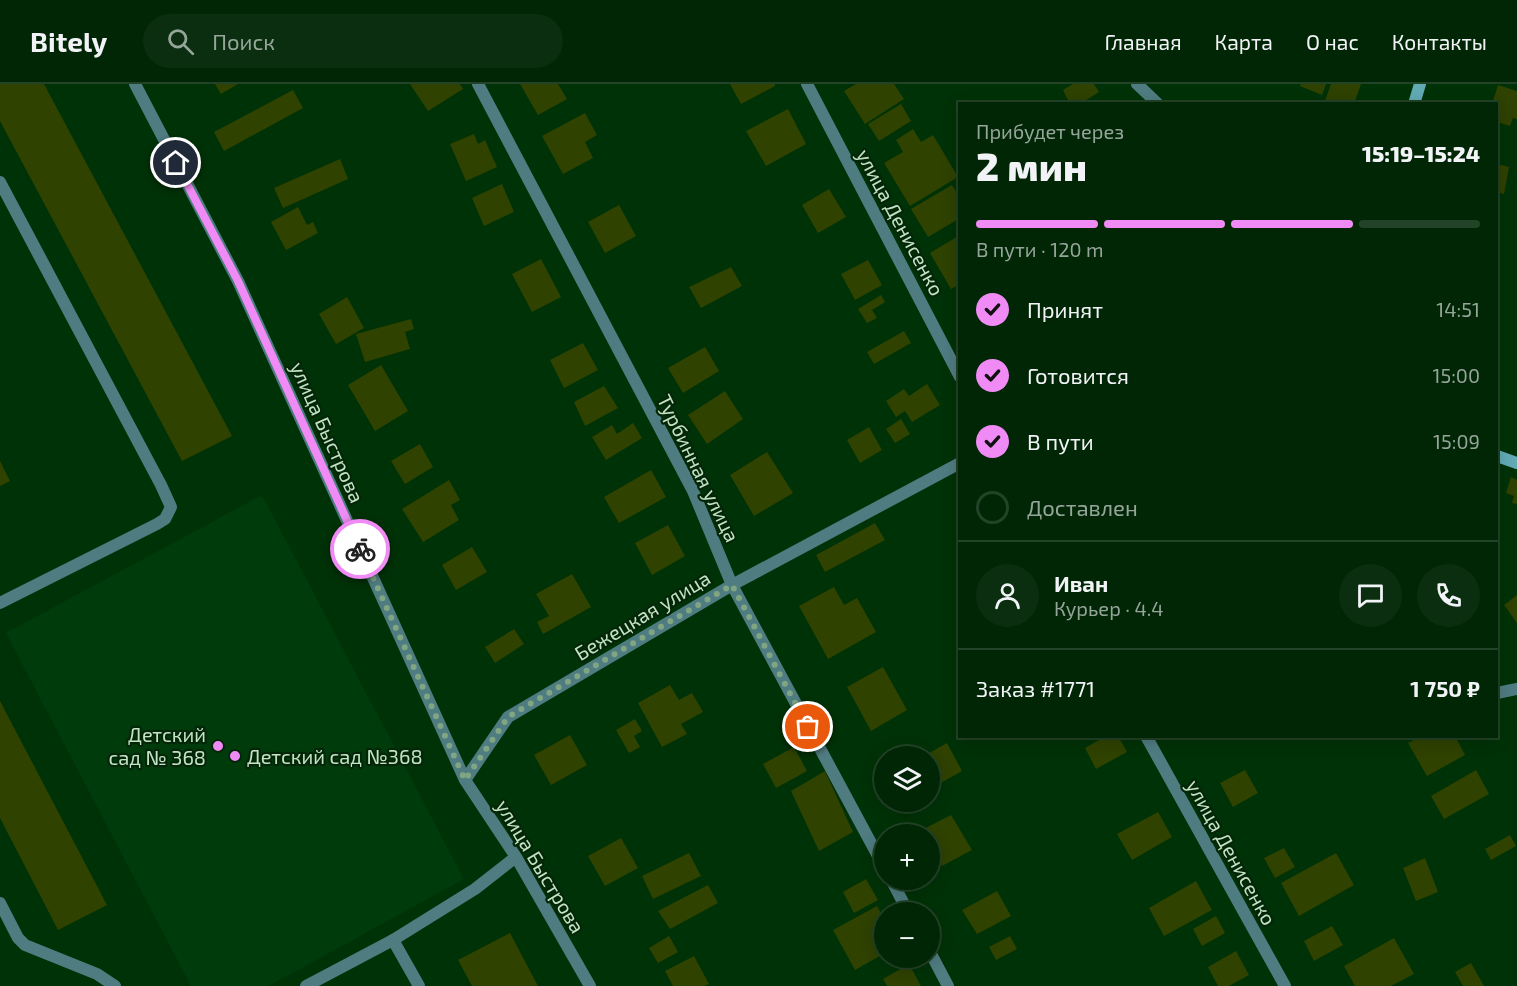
<!DOCTYPE html>
<html lang="ru">
<meta charset="utf-8">
<style>
body{margin:0;font-family:"Exo 2",sans-serif;background:#0a2e0f;color:#f1f3f6;height:100vh;display:flex;flex-direction:column;font-size:22px;white-space:nowrap}
*{box-sizing:border-box;margin:0}
p{font-size:20px;color:#95a59a}
.icon{flex:none;width:33px;height:33px;fill:none;stroke:currentColor;stroke-width:2;stroke-linecap:round;stroke-linejoin:round}
.map{position:relative;flex:1;overflow:hidden}
.panel{position:absolute;left:958px;top:18px;width:540px;height:636px;display:flex;flex-direction:column;background:#002605;border-radius:0px;box-shadow:0 3px 15px #0003,0 0 0 2px #224327}
.panel>*{flex:none}
.fabs{position:absolute;left:874px;top:662px;display:grid;gap:12px}
.fabs a{display:grid;place-items:center;width:66px;height:66px;border-radius:50%;background:#002605;box-shadow:0 3px 15px #0003,0 0 0 2px #224327;font-size:30px}
.pin{position:absolute;display:grid;place-items:center;width:51px;height:51px;color:#fff;margin:-26px;border:3px solid #fff;border-radius:50%;box-shadow:0 2px 6px #0007}
.courier{position:absolute;display:grid;place-items:center;width:60px;height:60px;margin:-30px;border:4px solid #f08bf5;border-radius:50%;background:#fff;color:#222;box-shadow:0 2px 8px #0007}
.summary em{font-style:normal;font-weight:800}
.summary div{display:flex;flex-direction:column-reverse}
.summary{display:flex;align-items:center;justify-content:space-between;height:102px;padding:0 18px}
h1{font-size:39px;font-weight:800;line-height:45px}
.bar{display:grid;grid-template-columns:repeat(4,1fr);gap:9px 6px;align-content:center;height:72px;padding:0 18px}
.bar i{height:8px;border-radius:4px;background:#224327}
.bar .active{background:#f08bf5}
.bar p{grid-column:span 4}
.line{display:flex;align-items:center;gap:15px;padding:0 18px;border-top:2px solid #224327}
.line div{flex:1}
.round{display:grid;place-items:center;flex:none;width:63px;height:63px;border-radius:32px;background:#0a2e0f}
ol{padding:0 18px;list-style:none}
li{display:flex;align-items:center;gap:18px;height:66px}
li p{margin-inline-start:auto}
li .icon{padding:6px;border-radius:50%;background:#f08bf5;color:#111;stroke-width:4}
li:last-child{color:#95a59a}
li i{width:33px;height:33px;border:3px solid #224327;border-radius:50%}
header{display:flex;align-items:center;gap:36px;box-sizing:border-box;height:84px;padding:0 30px;background:#002605;border-bottom:2px solid #224327}
header strong{font-size:28px}
nav{display:flex;gap:33px;margin-inline-start:auto;font-size:21px}
.search{width:420px;height:54px;background:#0a2e0f;display:flex;align-items:center;gap:15px;box-sizing:border-box;padding:0 21px;border-radius:33px;color:#95a59a;font-size:22px}
.map>svg:first-child{display:block}
</style>
<header>
<strong>Bitely</strong>
<div class="search"><svg class="icon" aria-label="search" viewBox="0 0 24 24"><circle cx="10" cy="10" r="6"/><path d="M15 15l6 6"/></svg>Поиск</div>
<nav><a>Главная</a><a>Карта</a><a>О нас</a><a>Контакты</a></nav>
</header>
<div class="map">
<svg width="1517" height="902" viewBox="0 0 1517 902">
<rect width="100%" height="100%" fill="#003207"/>
<path fill="#003b0b" d="M262 411 464 795 269 902H191L6 549Z"/>
<path fill="#2f4200" d="M0 0H44L232 352 182 377 0 37Z
M215 0H238L221 10Z
M410 0H460L463 5 428 27Z
M520 0H558L567 15 538 31Z
M730 0H775V2L741 20Z
M856 0H894L904 15 865 40 844 7Z
M1073 0H1094L1099 8 1080 20H1070L1063 6Z
M1301 0H1326L1322 11 1300 2Z
M1331 0H1361L1354 20H1324Z
M1498 1 1517 7V35L1513 34 1510 42 1497 38V20H1492Z
M293 6 303 24 224 67 214 48Z
M901 20 911 37 879 57 868 40Z
M788 25 806 60 766 82 746 47Z
M585 29 597 51 585 58 593 74 563 90 542 52Z
M913 45 921 58 933 51 958 93 910 122 884 79 903 68 896 56Z
M474 50 478 60 485 56 497 83 466 97 450 60Z
M340 75 348 95 283 124 274 104Z
M1497 80 1509 83 1504 110 1497 108Z
M502 100 514 128 484 142 472 114Z
M952 101 960 114V134L928 153 911 125Z
M829 105 846 133 818 149 802 121Z
M619 121 636 152 605 169 588 138Z
M298 123 307 141 313 138 318 149 286 166 271 138Z
M960 151V200L951 205 930 169Z
M541 175 561 213 532 228 512 190Z
M868 176 882 201 855 216 841 190Z
M731 183 742 202 701 224 689 203Z
M881 211 885 218 872 226 877 234 867 239 858 225Z
M347 213 364 244 336 260 319 230Z
M411 235 414 245 405 248 410 265 365 278 356 250Z
M904 247 911 259 874 280 867 268Z
M583 259 598 286 564 304 550 276Z
M705 263 719 287 683 309 668 284Z
M381 281 408 327 375 347 348 301Z
M927 300 940 321 912 338 905 327 896 333 886 317 904 305 909 312Z
M604 302 618 324 585 342 574 318Z
M725 307 743 335 707 360 688 331Z
M901 335 910 350 895 359 886 345Z
M633 339 642 354 606 376 592 353 612 341 617 350Z
M869 343 882 366 860 379 847 356Z
M420 360 433 383 405 400 391 377Z
M767 368 793 409 754 432 730 391Z
M0 377 10 397 0 402Z
M651 386 666 413 619 439 604 413Z
M1511 393 1517 396V420L1512 419 1514 412 1506 409Z
M449 396 460 416 451 421 459 436 423 458 402 425Z
M875 439 885 456 825 488 816 471Z
M668 441 685 472 652 491 635 459Z
M472 463 487 488 456 506 442 481Z
M572 490 591 523 543 550 537 538 549 532 536 510Z
M834 503 844 521 857 514 876 548 828 575 799 522Z
M1517 511V539L1504 521Z
M514 545 524 560 495 579 485 563Z
M883 583 907 626 871 647 847 603Z
M670 601 679 616 692 609 703 628 681 640 687 650 662 663 638 619Z
M0 617 107 821 58 846 0 734Z
M635 635 642 647 634 652 640 663 629 669 616 646Z
M570 651 587 681 551 701 534 671Z
M1106 652H1118L1127 668 1096 685 1085 664Z
M1421 652H1455L1465 671 1427 692 1408 659Z
M947 659 962 687 930 705V672H924Z
M794 663 807 687 776 704 763 680Z
M1245 686 1258 709 1233 723 1220 699Z
M1476 686 1489 710 1444 735 1431 712Z
M825 687 853 748 819 767 791 707Z
M1158 728 1172 753 1132 776 1117 750Z
M951 731 972 766 942 782 930 761V750H924L922 746Z
M1510 751 1516 762 1491 776 1485 765Z
M621 754 638 784 605 802 588 772Z
M1284 764 1295 783 1275 794 1264 774Z
M689 769 701 792 653 815 642 792Z
M1336 769 1354 801 1299 832 1281 799Z
M1425 774 1438 808 1416 817 1403 784Z
M866 795 878 816 854 829 843 808Z
M1196 797 1212 826 1164 852 1149 824Z
M708 801 718 819 670 845 658 827Z
M997 807 1011 832 977 850 962 826Z
M877 822 885 836V869L855 886 833 846Z
M1216 832 1225 849 1202 862 1193 845Z
M1332 842 1343 861 1314 877 1304 857Z
M510 849 538 902H472L458 876Z
M669 852 678 868 658 879 649 864Z
M1010 852 1017 865 996 876 989 863Z
M1394 854 1414 890 1391 902H1355L1344 882Z
M1236 867 1249 891 1229 902H1218L1208 883Z
M694 872 709 900 705 902H673L665 887Z
M1471 879 1484 902H1463L1455 888Z
M909 880 921 902H887L883 895Z"/>
<g fill="none" stroke-linecap="round" stroke-linejoin="round">
<path stroke="#4f7c81" stroke-width="12" d="M0 98 161 401 171 423 165 435 157 440 0 519
M0 819 18 854 25 861 97 890 115 902
M393 856 419 902"/>
<path stroke="#4f7c81" stroke-width="12" d="M135 0 238 197 465 696 516 773 590 902
M478 0 693 407 732 501 885 785
M807 0 960 293
M1137 0 1158 20
M1497 609 1517 605
M1146 652 1285 902
M465 696 508 633 732 501 960 379
M891 795 908 828
M930 868 948 902
M306 902 393 856 475 805 516 773"/>
<path stroke="#62abb4" stroke-width="12" d="M1414 20 1420 0
M1497 372 1517 379"/>
</g>
<g fill="none" stroke-linecap="round" stroke-linejoin="round">
<path stroke="#7fa582" stroke-width="6" stroke-dasharray="0 10.8" d="M360 465 465 696 508 633 732 501 808 643"/>
<path stroke="#f08bf5" stroke-width="8" d="M176 79 238 197 360 465"/>
</g>
<g fill="#f08bf5" stroke="#042608" stroke-width="2">
<circle cx="218" cy="662" r="6"/>
<circle cx="235" cy="672" r="6"/>
</g>
<g text-anchor="middle" dominant-baseline="central" stroke-width="4.5" stroke-linejoin="round" paint-order="stroke">
<g font-size="20" fill="#c3e3c4" stroke="#042608">
<text transform="translate(901 138) rotate(62)">улица Денисенко</text>
<text transform="translate(328 348) rotate(66)">улица Быстрова</text>
<text transform="translate(699 384) rotate(64)">Турбинная улица</text>
<text transform="translate(642 531) rotate(-31)">Бежецкая улица</text>
<text transform="translate(1232 768) rotate(61)">улица Денисенко</text>
<text transform="translate(541 782) rotate(59)">улица Быстрова</text>
</g>
<g font-size="20" fill="#c3e3c4" stroke="#042608" text-anchor="end">
<text x="206" y="650">Детский<tspan x="206" dy="23">сад № 368</tspan></text>
<text x="247" y="672" text-anchor="start">Детский сад №368</text>
</g>
</g>
</svg>
<div class="fabs">
<a><svg class="icon" aria-label="layers" viewBox="0 0 24 24"><path d="M12 4l9 5-9 5-9-5zM3 14l9 5 9-5"/></svg></a>
<a>+</a>
<a>−</a>
</div>
<div class="pin" style="left:808px;top:643px;background:#ea580c"><svg class="icon" aria-label="bag" viewBox="0 0 24 24"><path d="M5 8h14l-1 12H6zM9 8a3 3 0 0 1 6 0"/></svg></div>
<div class="pin" style="left:176px;top:79px;background:#1f2937"><svg class="icon" aria-label="home" viewBox="0 0 24 24"><path d="M3 11l9-7 9 7M6 9v11h12V9"/></svg></div>
<div class="courier" style="left:360px;top:465px"><svg class="icon" aria-label="bike" viewBox="0 0 24 24"><circle cx="6" cy="16" r="4"/><circle cx="18" cy="16" r="4"/><path d="M6 16l4-8h5l3 8M10 8l3 8H6M13 5h3"/></svg></div>
<section class="panel">
<div class="summary"><div><h1>2 мин</h1><p>Прибудет через</p></div><em>15:19–15:24</em></div>
<div class="bar"><i class="active"></i><i class="active"></i><i class="active"></i><i></i><p>В пути · 120 m</p></div>
<ol>
<li><svg class="icon" aria-label="check" viewBox="0 0 24 24"><path d="M5 12l5 5 9-10"/></svg>Принят<p>14:51</p></li>
<li><svg class="icon" aria-label="check" viewBox="0 0 24 24"><path d="M5 12l5 5 9-10"/></svg>Готовится<p>15:00</p></li>
<li><svg class="icon" aria-label="check" viewBox="0 0 24 24"><path d="M5 12l5 5 9-10"/></svg>В пути<p>15:09</p></li>
<li><i></i>Доставлен</li>
</ol>
<div class="line" style="height:108px"><a class="round"><svg class="icon" aria-label="person" viewBox="0 0 24 24"><circle cx="12" cy="8" r="4"/><path d="M4 21q1-7 8-7t8 7"/></svg></a><div><b>Иван</b><p>Курьер · 4.4</p></div><a class="round"><svg class="icon" aria-label="chat" viewBox="0 0 24 24"><path d="M4 5h16v11H9l-5 4z"/></svg></a><a class="round"><svg class="icon" aria-label="phone" viewBox="0 0 24 24"><path d="M5 4h4l2 5-3 2q2 4 5 5l2-3 5 2v4C11 20 4 13 5 4z"/></svg></a></div>
<div class="line" style="height:78px"><div>Заказ #1771</div><b>1 750 ₽</b></div>
</section>
</div>
